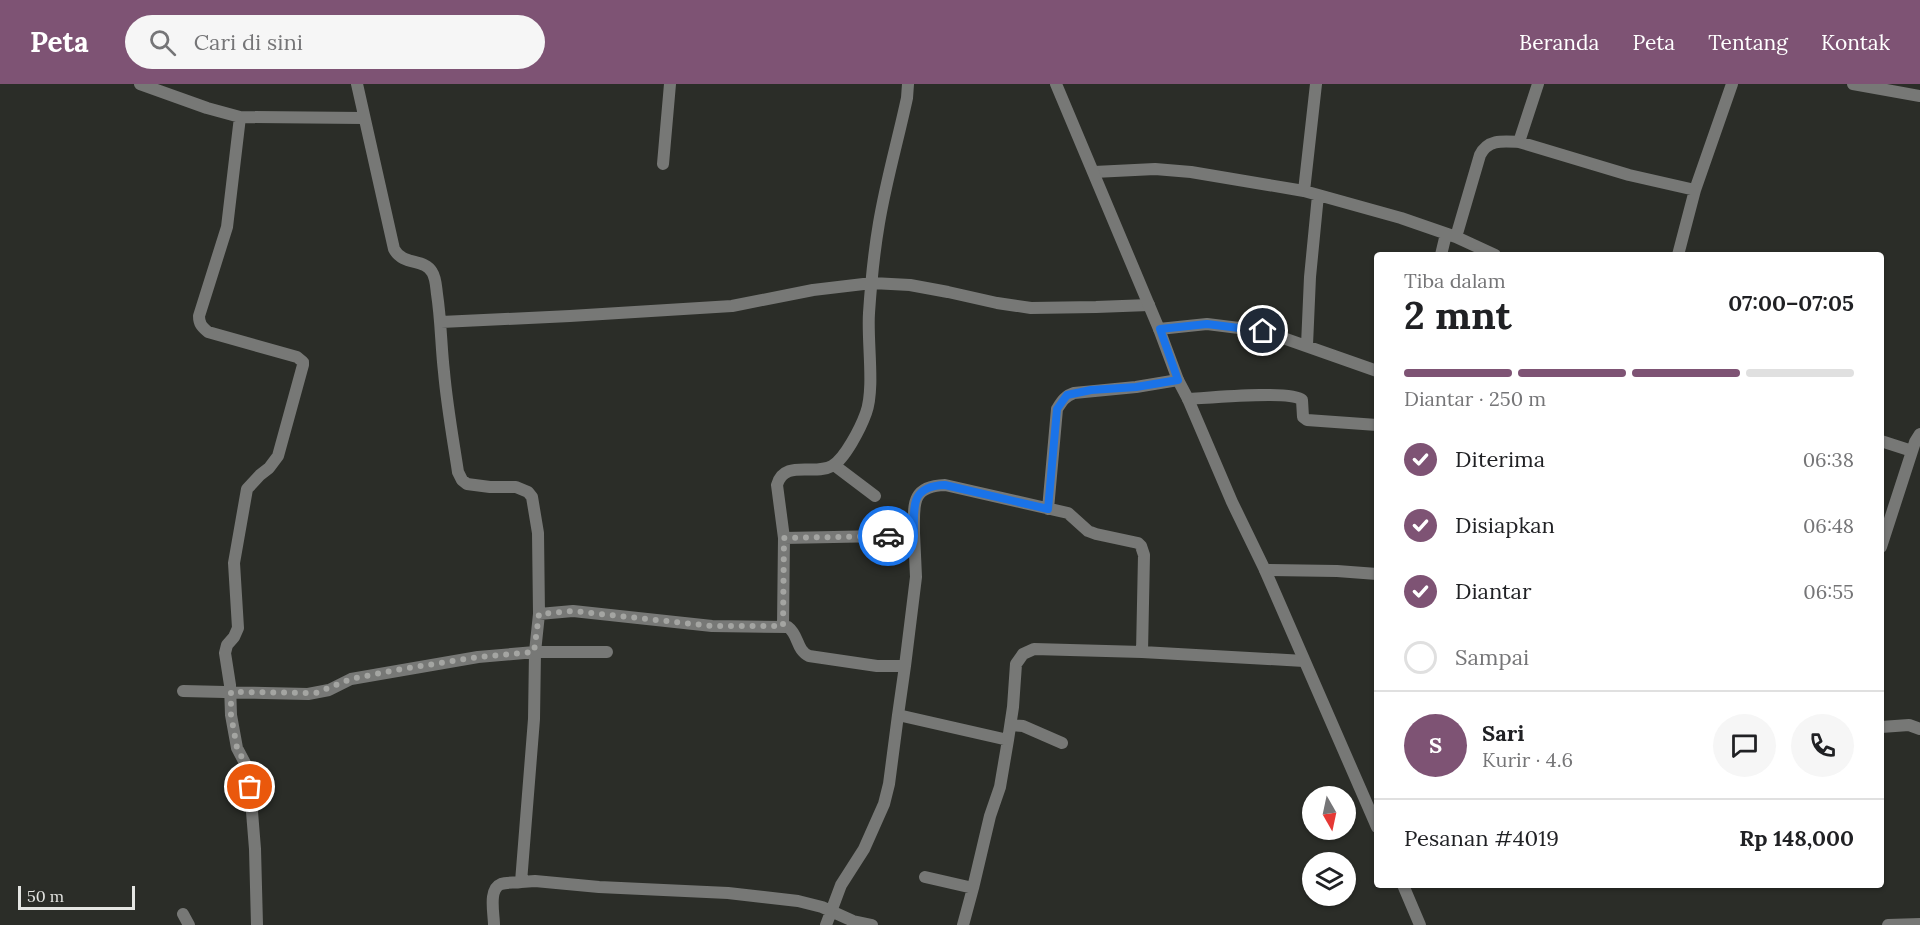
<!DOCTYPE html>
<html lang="id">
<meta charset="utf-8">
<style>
body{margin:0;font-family:Lora,serif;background:#f6f6f6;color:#202124;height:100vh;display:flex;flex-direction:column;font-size:22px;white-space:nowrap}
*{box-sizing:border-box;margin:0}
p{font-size:20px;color:#757577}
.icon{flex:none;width:33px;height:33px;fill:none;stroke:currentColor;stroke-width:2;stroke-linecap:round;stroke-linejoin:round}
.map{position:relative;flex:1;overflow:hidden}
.panel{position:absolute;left:1374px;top:168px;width:510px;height:636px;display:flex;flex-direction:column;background:#fff;border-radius:6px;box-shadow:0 2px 4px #0004}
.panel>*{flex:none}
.needle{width:39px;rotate:171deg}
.buttons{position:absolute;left:1302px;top:702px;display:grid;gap:12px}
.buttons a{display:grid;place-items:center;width:54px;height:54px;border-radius:50%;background:#fff;box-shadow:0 2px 4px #0004;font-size:30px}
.scale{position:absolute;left:18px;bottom:15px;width:117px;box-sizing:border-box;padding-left:6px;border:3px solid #e5e6e3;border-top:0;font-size:16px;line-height:21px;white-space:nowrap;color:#e5e6e3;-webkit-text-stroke:4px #2b2d28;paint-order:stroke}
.pin{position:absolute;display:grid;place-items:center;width:51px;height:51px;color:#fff;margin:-26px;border:3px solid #fff;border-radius:50%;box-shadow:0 2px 6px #0007}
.courier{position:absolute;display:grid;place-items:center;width:60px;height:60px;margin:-30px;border:4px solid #1a73e8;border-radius:50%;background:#fff;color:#222;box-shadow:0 2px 8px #0007}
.summary em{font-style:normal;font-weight:700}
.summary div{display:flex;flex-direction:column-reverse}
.summary{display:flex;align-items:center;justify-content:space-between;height:102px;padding:0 30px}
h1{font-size:39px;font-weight:700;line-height:45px}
.bar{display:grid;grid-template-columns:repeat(4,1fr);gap:9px 6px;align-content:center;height:72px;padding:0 30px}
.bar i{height:8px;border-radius:4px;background:#e0e0e0}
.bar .selected{background:#7e5374}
.bar p{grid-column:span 4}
.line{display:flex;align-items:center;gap:15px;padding:0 30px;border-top:2px solid #e0e0e0}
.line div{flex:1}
.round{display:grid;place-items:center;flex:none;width:63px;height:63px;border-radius:32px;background:#f6f6f6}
ol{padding:0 30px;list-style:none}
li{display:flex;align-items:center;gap:18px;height:66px}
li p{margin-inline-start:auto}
li .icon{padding:6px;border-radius:50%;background:#7e5374;color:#fff;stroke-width:4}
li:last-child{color:#757577}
li i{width:33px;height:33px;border:3px solid #e0e0e0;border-radius:50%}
header{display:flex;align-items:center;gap:36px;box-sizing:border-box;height:84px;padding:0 30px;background:#7e5374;color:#fff}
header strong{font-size:28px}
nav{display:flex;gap:33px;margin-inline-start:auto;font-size:21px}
.search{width:420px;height:54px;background:#f6f6f6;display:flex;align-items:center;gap:15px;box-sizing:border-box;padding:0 21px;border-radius:33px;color:#757577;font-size:22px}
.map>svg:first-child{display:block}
</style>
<header>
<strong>Peta</strong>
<div class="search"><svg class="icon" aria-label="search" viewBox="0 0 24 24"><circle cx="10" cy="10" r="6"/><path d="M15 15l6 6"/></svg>Cari di sini</div>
<nav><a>Beranda</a><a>Peta</a><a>Tentang</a><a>Kontak</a></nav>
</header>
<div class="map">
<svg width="1920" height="841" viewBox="0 0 1920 841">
<rect width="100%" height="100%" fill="#2b2d28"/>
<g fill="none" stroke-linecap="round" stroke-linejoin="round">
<path stroke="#777876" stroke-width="12" d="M140 0 207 24 240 33 363 34
M357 0 394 165C403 182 424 174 432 188 436 194 436 203 437 210 441 236 441 262 444 288 447 322 453 355 458 388L462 396 467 400 490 403H516L528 408 532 413 538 449 539 530 535 568 534 635 521 798C514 799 507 798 501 800 488 805 494 830 494 841
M1853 0 1920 12
M240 33 227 143 199 232C199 240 202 243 208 248L297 273 303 278V281L278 372 269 384 260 391 247 405 234 479 238 544 234 553 227 561 225 569 230 601 231 631 237 664 246 681 250 703 255 765 257 841
M1519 58 1629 91 1695 106
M663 80 670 0
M1094 88 1155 85 1191 88 1304 107 1401 134 1456 153 1495 171
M1304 107 1316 0
M1456 153 1480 71C1488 55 1503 57 1519 58L1538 0
M1441 171 1446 150
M1678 171 1695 106 1732 0
M441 238 570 232 732 222 813 206 872 199 910 201 948 208 997 219 1031 224 1096 223 1149 221
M1159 245 1207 240 1263 247 1377 287
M1307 261 1310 193 1318 111
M1188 315C1207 314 1291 306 1302 316L1303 333 1307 336 1377 341
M1881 357 1912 367
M834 381 875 412
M1048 425 1057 325C1062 317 1065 312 1074 309L1136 303 1178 296
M784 454 777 401C784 375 814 392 832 382 845 375 861 343 866 329 875 304 867 258 869 229 871 199 874 168 879 139 886 97 898 56 907 14L908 0
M1881 463 1915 358 1920 350
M1265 486 1337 487 1377 490
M539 530 573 527 712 542 788 543C799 551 796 566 809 572L877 582H905L898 631 1008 656 1013 623 1016 580 1023 570 1034 565 1142 568 1304 577
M783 542 784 454 883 452 914 449C914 422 910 402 945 401L1068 429 1088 447 1096 450 1138 459 1141 462 1144 471 1142 568
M905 582 916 493 914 449
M183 607 308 610 329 606 351 595 478 573 535 568H607
M1011 641 1023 642 1062 659
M1881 643 1909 641 1920 645
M925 793 973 804 990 732 1000 703 1008 656
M521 798 535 797 599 803 728 809 798 817 822 823 853 837 872 841
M183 830 189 841
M826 841 841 801 864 765 884 720 889 700 898 631
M963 841 973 804
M1888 841 1920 840"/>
<path stroke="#777876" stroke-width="12" d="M1056 0 1159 245 1178 296 1188 315 1232 418 1265 486 1377 743
M1403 801 1420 841"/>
</g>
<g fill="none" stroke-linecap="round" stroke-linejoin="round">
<path stroke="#a4a5a2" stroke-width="6" stroke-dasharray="0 10.8" d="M250 703 246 681 237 664 231 631V608L316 609 351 595 396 586 478 573 534 568 539 530 573 527 712 542H783L784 454 888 452"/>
<path stroke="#1a73e8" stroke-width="8" d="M888 452 914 449C914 423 910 402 945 401L1048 425 1057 325 1067 311 1091 306 1136 303 1178 296 1160 245 1207 240 1263 247"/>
</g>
</svg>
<div class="buttons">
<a><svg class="needle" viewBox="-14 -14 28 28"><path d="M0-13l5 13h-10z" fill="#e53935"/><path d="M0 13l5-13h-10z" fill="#757577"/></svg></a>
<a><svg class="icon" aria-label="layers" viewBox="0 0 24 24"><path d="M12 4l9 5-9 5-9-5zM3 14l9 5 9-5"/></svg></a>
</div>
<div class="scale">50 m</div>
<div class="pin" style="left:250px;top:703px;background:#ea580c"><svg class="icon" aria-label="bag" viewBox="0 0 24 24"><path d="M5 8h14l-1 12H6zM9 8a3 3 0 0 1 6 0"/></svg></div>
<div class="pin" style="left:1263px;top:247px;background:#1f2937"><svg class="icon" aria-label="home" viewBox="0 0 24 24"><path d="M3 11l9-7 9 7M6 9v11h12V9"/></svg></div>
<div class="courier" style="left:888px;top:452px"><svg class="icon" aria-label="car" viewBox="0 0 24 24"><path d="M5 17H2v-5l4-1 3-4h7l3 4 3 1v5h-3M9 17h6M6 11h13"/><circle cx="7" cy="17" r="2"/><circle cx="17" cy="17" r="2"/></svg></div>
<section class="panel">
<div class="summary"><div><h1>2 mnt</h1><p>Tiba dalam</p></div><em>07:00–07:05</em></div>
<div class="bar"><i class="selected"></i><i class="selected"></i><i class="selected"></i><i></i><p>Diantar · 250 m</p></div>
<ol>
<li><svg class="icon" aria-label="check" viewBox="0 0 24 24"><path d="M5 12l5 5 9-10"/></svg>Diterima<p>06:38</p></li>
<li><svg class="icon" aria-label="check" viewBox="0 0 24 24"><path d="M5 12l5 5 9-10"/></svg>Disiapkan<p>06:48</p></li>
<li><svg class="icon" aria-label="check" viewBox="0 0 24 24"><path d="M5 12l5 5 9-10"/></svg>Diantar<p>06:55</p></li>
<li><i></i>Sampai</li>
</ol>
<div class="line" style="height:108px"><b class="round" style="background:#7e5374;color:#fff">S</b><div><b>Sari</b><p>Kurir · 4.6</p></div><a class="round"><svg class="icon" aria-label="chat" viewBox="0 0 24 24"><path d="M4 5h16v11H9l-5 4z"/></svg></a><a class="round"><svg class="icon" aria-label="phone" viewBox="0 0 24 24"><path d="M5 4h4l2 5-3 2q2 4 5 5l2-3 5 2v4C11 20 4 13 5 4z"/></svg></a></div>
<div class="line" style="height:78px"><div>Pesanan #4019</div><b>Rp 148,000</b></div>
</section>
</div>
